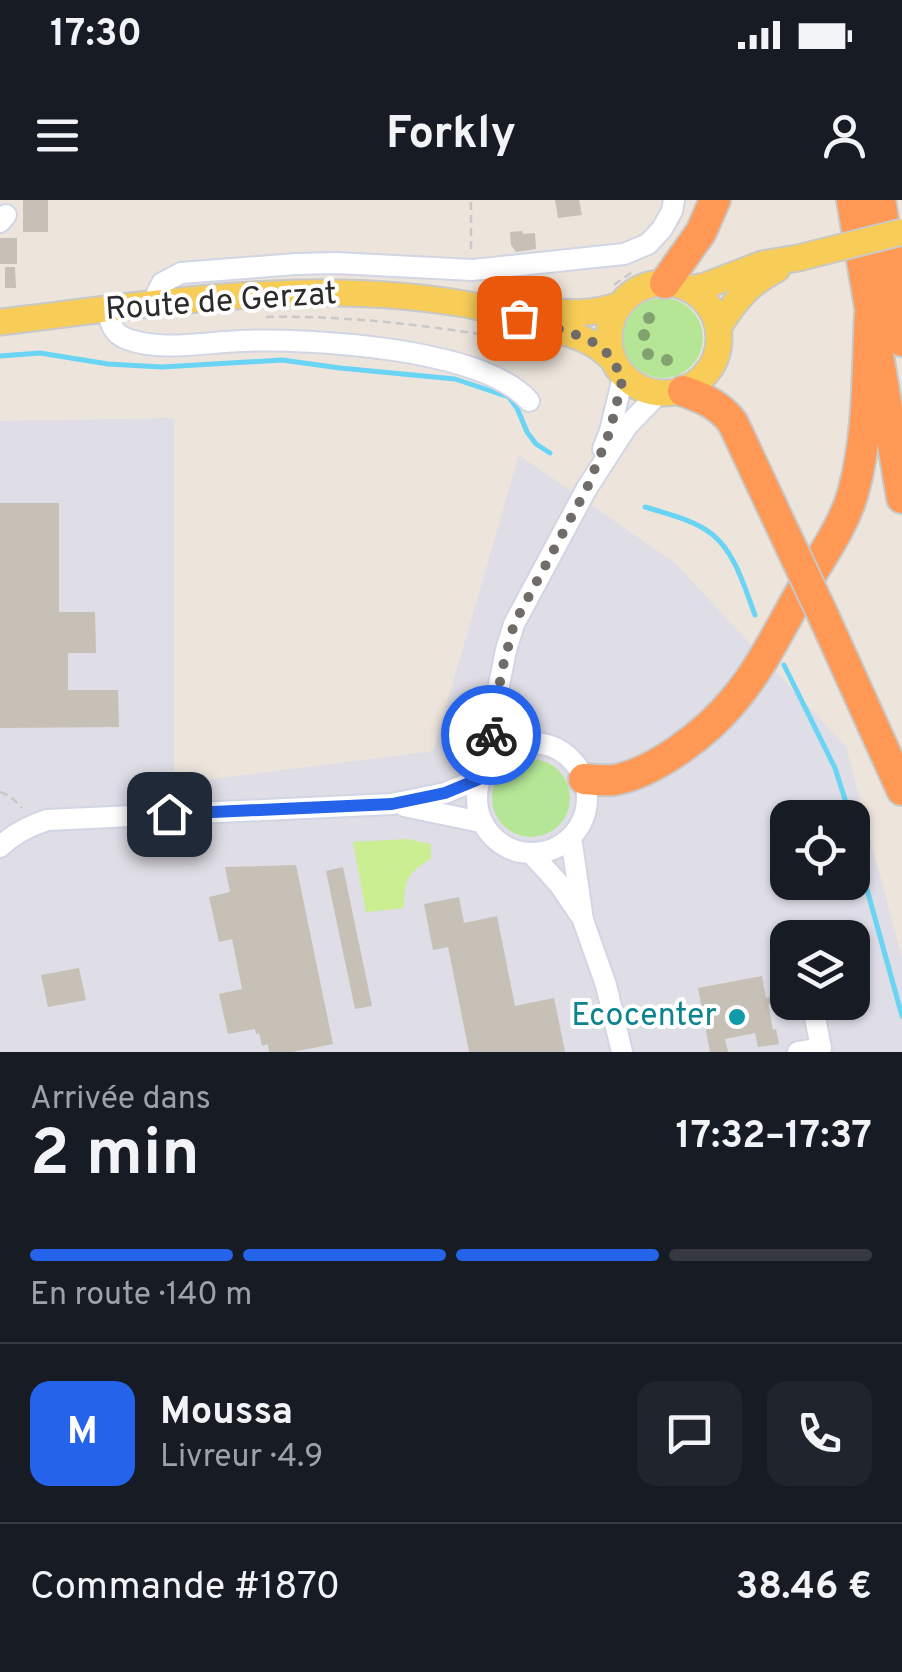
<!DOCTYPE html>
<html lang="fr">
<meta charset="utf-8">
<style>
body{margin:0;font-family:Overpass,sans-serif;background:#20242c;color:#f1f3f6;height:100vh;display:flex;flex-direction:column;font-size:38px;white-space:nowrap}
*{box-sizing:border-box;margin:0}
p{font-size:32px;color:#9ea1a6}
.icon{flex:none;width:55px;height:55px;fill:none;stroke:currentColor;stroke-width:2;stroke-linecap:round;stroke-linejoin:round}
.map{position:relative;height:852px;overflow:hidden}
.details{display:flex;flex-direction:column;background:#171b24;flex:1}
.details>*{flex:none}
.fabs{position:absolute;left:770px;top:600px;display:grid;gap:20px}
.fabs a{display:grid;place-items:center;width:100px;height:100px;border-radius:20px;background:#171b24;box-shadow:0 2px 8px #0004;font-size:50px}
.pin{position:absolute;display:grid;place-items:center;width:85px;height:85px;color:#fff;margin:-42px;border-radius:20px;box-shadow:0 5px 15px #0006}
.courier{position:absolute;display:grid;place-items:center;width:100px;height:100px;margin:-50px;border:8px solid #2563eb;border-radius:50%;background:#fff;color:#222;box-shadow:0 2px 12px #0007}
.head em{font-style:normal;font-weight:700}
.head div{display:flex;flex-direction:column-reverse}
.head{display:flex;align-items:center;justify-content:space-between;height:170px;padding:0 30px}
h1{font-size:65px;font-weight:700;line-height:75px}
.bar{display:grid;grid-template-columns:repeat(4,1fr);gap:15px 10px;align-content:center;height:120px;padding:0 30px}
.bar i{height:12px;border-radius:8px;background:#363941}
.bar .active{background:#2563eb}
.bar p{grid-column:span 4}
.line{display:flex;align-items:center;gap:25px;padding:0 30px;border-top:2px solid #363941}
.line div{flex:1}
.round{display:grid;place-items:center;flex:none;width:105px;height:105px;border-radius:20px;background:#20242c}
.status{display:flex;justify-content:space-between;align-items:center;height:70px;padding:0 50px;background:#171b24;direction:ltr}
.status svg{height:28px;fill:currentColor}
header{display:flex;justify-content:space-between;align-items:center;height:130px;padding:0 30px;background:#171b24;font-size:45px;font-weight:700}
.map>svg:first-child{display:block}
</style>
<div class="status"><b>17:30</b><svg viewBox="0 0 49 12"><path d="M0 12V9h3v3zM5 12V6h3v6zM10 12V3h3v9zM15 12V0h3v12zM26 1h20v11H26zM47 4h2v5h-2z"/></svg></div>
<header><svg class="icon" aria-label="menu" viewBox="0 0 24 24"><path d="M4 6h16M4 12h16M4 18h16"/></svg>Forkly<svg class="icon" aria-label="person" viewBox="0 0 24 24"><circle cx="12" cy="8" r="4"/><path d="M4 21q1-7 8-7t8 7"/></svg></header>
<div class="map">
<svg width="902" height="852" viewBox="0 0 902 852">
<rect width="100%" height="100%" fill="#ede5dc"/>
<path fill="#dfdde5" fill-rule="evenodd" d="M174 218V584L433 551 519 255 675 363 846 547 902 758V852H0V221ZM788 618H852V682H788ZM788 738H852V802H788Z"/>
<path fill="#b4e696" d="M623 138a40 40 0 1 1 80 0a40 40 0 1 1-80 0Z
M492 598a39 39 0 1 1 78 0a39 39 0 1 1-78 0Z"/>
<path fill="#caee91" d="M407 639 431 644V659C407 673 404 680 404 708L366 712 353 642Z"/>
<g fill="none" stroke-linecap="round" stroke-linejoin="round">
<path stroke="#6ad4f4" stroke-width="5" d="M0 156 40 153 108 164 162 167 282 160 340 168 455 179 509 197 517 208 527 232 536 244 550 253
M645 307C668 314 695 320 713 335 736 354 745 389 755 415
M784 465 835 568 851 618
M852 625 857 653 902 816"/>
</g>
<path fill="#c6c0b7" d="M23 0H48V32H23Z
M555 0H579L582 15 558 18Z
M522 31 523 34 535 33 536 49 516 52 511 45 510 32Z
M0 38H17V64H0Z
M5 67H15L16 88H5Z
M0 303H59V412H95L96 453H68V490H118L119 527 0 528Z
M296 665 333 844 292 852H269L268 844 262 846 259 833 256 834 255 829 228 834 219 794 242 789 232 739 219 742 209 697 230 692 225 667Z
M343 667 372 806 355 809 326 671Z
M459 697 464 723 497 716 515 806 554 798 565 852H469L448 747 433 750 424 704Z
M79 768 86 800 48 807 41 775Z
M762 776 766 798 771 797 773 803 768 804 773 830 776 829 779 844 758 847 755 833 725 839 728 852H710L698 788Z"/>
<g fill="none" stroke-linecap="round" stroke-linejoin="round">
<defs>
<path id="minor" d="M0 22 6 15
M156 104 157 93 162 83 181 73 296 64 336 63 473 70 624 54 648 44 662 29 672 11 674 0
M107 109C110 123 113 134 127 139 162 152 206 142 242 141 310 138 483 148 529 201
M603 249 610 231 623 177
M498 490 512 522 529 542
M477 598a55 55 0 1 1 110 0a55 55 0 1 1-110 0Z
M492 559 491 531 498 490 506 450 514 424 587 288 627 226 658 194
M404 606 481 622
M571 637 583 720 606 785 622 852
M0 647C13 634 29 626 47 620L392 604 445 593 479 579
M532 654 559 684 580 715
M798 852 821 848 812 802"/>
<path id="major" d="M609 138a55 55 0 1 1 110 0a55 55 0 1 1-110 0Z
M689 89 705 86 762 64 798 58
M526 110C558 112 588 117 619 105
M0 122C160 103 325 75 485 108 503 111 520 118 536 123 563 132 591 137 611 158
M718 128C734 102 749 83 777 69"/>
<path id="highway" d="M852 0 902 298
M880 0 902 141
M665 83 701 32 715 0
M683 191C703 198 720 205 733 223L791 347
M823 415 902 590
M584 579C594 580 604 581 614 580 655 573 708 532 734 500 763 466 783 422 806 383 823 354 846 322 854 289 869 233 867 171 870 114"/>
</defs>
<use href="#minor" stroke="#d1d5e4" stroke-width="24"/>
<use href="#major" stroke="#c8c8c8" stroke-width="29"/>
<use href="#highway" stroke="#c8c8c8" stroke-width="34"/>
<path stroke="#c8c8c8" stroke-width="2.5" stroke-dasharray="8 5" stroke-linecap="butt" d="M471 49V0
M614 85 632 72
M266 117C349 115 430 126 512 139
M0 592 10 596 22 608"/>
<use href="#minor" stroke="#fff" stroke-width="20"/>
<use href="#major" stroke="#f7cc57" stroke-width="25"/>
<use href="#highway" stroke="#f95" stroke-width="30"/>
<defs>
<path id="major-bridge" d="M798 58 902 32"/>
<path id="highway-bridge" d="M791 347 823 415"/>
</defs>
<use href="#major-bridge" stroke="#c8c8c8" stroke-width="29" stroke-linecap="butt"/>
<use href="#highway-bridge" stroke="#c8c8c8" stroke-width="34" stroke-linecap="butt"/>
<use href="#major-bridge" stroke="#f7cc57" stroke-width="25"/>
<use href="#highway-bridge" stroke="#f95" stroke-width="30"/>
</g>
<g fill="#82a270">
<circle cx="649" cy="118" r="6"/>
<circle cx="644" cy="135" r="6"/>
<circle cx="648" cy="154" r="6"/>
<circle cx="667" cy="160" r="6"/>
</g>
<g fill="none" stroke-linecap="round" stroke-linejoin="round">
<path stroke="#6f6c69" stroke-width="10" stroke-dasharray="0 18" d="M491 535 502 470 514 424 587 288 610 231 623 177C616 168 612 158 604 150 585 133 544 126 519 118"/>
<path stroke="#2563eb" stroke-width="12" d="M169 614 392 604 445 593 479 579 492 559 491 535"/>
</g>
<circle fill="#0f9aa8" stroke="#fff" stroke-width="4" cx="737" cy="817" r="10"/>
<g text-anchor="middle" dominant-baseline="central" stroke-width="8" stroke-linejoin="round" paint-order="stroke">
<g font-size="32" fill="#2b2b2b" stroke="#fff">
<text transform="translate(221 103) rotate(-4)">Route de Gerzat</text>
</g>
<g font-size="32" fill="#0d838f" stroke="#fff" text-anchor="end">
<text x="717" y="817">Ecocenter</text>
</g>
</g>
</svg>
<div class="fabs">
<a><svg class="icon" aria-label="locate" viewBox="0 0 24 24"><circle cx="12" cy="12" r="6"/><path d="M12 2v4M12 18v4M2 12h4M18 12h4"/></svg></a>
<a><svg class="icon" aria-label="layers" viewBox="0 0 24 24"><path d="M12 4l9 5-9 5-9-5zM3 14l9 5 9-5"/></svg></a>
</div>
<div class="pin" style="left:519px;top:118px;background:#ea580c"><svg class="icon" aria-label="bag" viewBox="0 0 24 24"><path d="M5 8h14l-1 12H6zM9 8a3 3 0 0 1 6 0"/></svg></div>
<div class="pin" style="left:169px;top:614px;background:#1f2937"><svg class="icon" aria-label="home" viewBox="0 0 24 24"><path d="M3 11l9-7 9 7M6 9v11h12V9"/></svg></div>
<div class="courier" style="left:491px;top:535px"><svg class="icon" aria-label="bike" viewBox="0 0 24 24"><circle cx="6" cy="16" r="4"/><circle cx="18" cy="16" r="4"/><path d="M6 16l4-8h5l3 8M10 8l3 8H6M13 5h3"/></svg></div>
</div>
<section class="details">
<div class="head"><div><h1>2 min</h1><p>Arrivée dans</p></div><em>17:32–17:37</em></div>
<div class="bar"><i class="active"></i><i class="active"></i><i class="active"></i><i></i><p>En route · 140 m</p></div>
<div class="line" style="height:180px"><b class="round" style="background:#2563eb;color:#fff">M</b><div><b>Moussa</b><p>Livreur · 4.9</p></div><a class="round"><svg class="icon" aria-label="chat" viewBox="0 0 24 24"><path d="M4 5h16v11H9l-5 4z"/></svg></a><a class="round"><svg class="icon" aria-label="phone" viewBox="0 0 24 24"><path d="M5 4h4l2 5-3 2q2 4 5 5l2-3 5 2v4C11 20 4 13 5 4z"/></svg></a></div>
<div class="line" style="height:130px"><div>Commande #1870</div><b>38.46 €</b></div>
</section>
